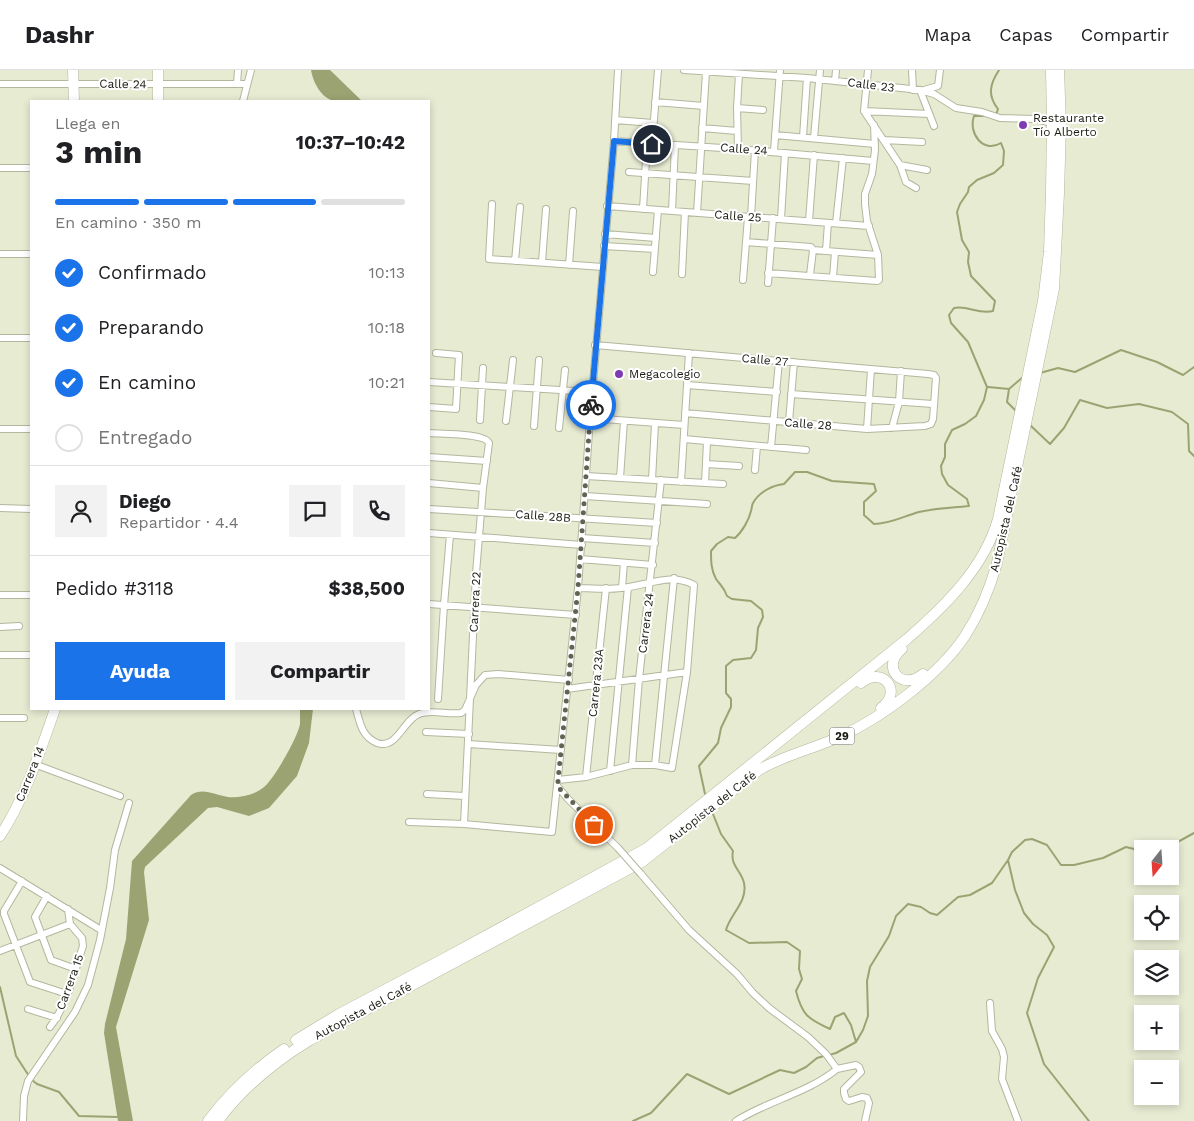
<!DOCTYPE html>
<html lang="es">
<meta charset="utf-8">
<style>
body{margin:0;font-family:"Work Sans",sans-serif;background:#f2f2f2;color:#202124;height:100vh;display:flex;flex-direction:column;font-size:19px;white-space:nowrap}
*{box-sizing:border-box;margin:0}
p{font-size:16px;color:#757577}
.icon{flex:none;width:28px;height:28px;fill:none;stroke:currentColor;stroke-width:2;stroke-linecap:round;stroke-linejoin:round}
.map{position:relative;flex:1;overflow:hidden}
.side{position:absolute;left:30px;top:30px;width:400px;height:610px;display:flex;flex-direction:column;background:#fff;border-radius:0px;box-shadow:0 2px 8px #0003}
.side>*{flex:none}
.needle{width:32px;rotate:197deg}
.tools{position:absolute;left:1134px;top:770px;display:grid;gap:10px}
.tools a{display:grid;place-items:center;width:45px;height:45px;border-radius:0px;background:#fff;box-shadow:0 2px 8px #0003;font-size:25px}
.pin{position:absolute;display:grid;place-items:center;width:42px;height:42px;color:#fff;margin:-21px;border:2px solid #fff;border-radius:50%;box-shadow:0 1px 5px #0007}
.courier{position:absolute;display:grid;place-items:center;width:50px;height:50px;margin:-25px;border:4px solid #1a73e8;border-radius:50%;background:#fff;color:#222;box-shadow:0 1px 6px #0007}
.head em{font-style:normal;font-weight:700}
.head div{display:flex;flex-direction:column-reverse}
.head{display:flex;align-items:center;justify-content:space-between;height:85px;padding:0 25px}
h1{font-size:32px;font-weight:700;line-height:38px}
.bar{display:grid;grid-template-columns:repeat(4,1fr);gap:8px 5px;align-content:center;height:60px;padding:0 25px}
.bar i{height:6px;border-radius:4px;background:#e0e0e0}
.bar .selected{background:#1a73e8}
.bar p{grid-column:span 4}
.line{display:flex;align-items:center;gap:12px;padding:0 25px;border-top:1px solid #e0e0e0}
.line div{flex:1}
.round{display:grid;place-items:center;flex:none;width:52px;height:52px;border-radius:0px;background:#f2f2f2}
ol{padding:0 25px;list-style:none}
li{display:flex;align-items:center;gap:15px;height:55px}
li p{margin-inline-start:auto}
li .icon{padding:5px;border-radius:50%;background:#1a73e8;color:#fff;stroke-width:4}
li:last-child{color:#757577}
li i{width:28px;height:28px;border:2px solid #e0e0e0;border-radius:50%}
.primary-button{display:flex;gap:10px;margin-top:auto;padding:10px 25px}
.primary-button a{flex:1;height:58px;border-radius:0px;background:#1a73e8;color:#fff;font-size:20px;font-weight:700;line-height:58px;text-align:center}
.primary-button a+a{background:#f2f2f2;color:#202124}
header{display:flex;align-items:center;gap:30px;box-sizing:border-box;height:70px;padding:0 25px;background:#fff;border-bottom:1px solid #e0e0e0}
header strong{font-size:24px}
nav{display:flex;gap:28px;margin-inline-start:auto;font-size:18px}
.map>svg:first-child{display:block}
</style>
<header>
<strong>Dashr</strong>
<nav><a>Mapa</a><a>Capas</a><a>Compartir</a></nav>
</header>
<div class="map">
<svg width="1194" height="1051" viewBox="0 0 1194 1051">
<rect width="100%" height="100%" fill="#e7ebd2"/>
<path fill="#9ca372" d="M311 0H330L362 31C354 31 342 33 334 31 321 28 313 12 311 0Z
M300 639H313L309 673 297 706 269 738 249 746 217 737 208 738 145 797 144 802 149 850 116 957 133 1051H118L104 963 105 954 126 869 132 791 191 725C203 717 215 725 228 727 239 728 255 725 264 717 274 709 298 667 300 654 300 649 300 644 300 639Z"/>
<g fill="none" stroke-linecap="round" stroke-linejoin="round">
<path stroke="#9ca372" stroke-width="2" d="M996 45 998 39C987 25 990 14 999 0
M1040 303 1058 298 1075 302 1121 280 1157 292 1183 305 1194 297
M988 317 1009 319 1023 307
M1009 319 1007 332 1016 341
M1030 355 1050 374 1064 358 1080 330 1107 338 1139 334 1172 342 1188 354 1189 381 1194 386
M705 724 699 696 718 673 721 658 731 637V629L726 623V596L733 590 751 588 756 580 758 558 763 547 762 540 751 531 732 529 727 526C724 517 721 516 716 509 711 500 711 491 711 481L717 474 728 467 735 468C742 462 749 450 751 441 752 437 752 435 753 433 759 422 773 415 784 414L795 402H807L832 411 874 414 876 421 864 432V445L874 454C890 454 904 446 919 442 936 438 952 438 969 436L967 429 948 415 942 404 941 396 945 387V374L952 360 965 354 976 346 984 330 987 317 968 272 951 253 949 245 954 238C968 235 979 245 993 241L995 231 971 206 968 192 969 182 962 170 957 142 960 134 968 122 969 117 977 110 994 103 1003 95 1004 81 1001 73C983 84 968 63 974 46H984
M713 744 721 764 733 781C730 796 741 800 744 813 748 832 730 844 726 860L749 873 787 872 800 881 799 899 802 909 796 921C802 945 808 949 830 959L835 947 844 943 851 955 856 972
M1165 779 1194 763
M1008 790 1015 820 1024 843 1033 854 1047 865 1054 877 1038 908 1027 943 1044 994 1089 1051
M0 917 16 986 29 1006
M829 985 836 983 856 972 863 960 868 946 867 911 870 897 889 866 896 846 908 834 921 837 930 843 937 845 958 827 970 825 992 813 1008 790 1012 782 1025 770 1032 769 1047 775 1061 795H1074L1103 788 1126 777 1134 779 1139 786 1142 787
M32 1010 37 1014 59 1022 79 1046 118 1047
M633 1051 651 1043 687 1004 729 1024 780 1000 794 1003 806 997 817 988 824 986"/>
<defs>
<path id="minor" d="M684 0 807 8 920 20 934 24 956 38 982 42 1000 48 1036 49 1052 53
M868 0 864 41 900 95 906 112 916 118
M912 0 913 20
M835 11 836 0
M0 14H246
M237 14 238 0
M920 20 934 56
M924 20 938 16 940 0
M243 31 251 0
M655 32 704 36
M737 38 763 40
M864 41 929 44
M615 50 653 53
M702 58 737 61
M775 65 875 74
M803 67 807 8
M814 68 820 0
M884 70 922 72
M614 71 738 79 873 91
M652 74 658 0
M738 79 737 38 739 4
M774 81 780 0
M900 95 927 100
M0 98H31
M629 102 753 111
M492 134 489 189 603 197
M607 136 869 156
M643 139 647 74
M672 141 675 75
M697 143 706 2
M751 147 755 80
M781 149 785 83
M809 151 814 85
M836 153 843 88
M605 164 656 168
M746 172 811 177 813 180 878 185
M604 176 655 179
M826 181 828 153
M0 184H31
M515 191 520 137
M542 192 546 139
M569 195 573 141
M653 202 658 140
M768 203 877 211 879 210 878 185 867 151 865 134V124L872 104 875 80 874 55
M682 204 685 142
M810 205 813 180
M833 207 835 182
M743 210 748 147
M768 213 773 148
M0 268H31
M595 275 928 304 934 305 936 308 933 349 931 354 925 356 867 359 685 343
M429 312 592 322
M687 315 777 322
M791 324 933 334
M429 337 456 339 459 285 436 283
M590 348 684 355
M480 350 483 298
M506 351 513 290
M789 352 794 292
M534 356 539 290
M559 358 565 300
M892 358 899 332 901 301
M0 359H31
M867 359 871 299
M429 363C441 364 485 363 489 373L483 418 476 503 464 754
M684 369 806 380
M771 377 779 291
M429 387 487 391
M706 394 739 396
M755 400 757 376
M586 406 723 414
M620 408 624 351
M652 410 655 353
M681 412 689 283
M429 413 483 418
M705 413 707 372
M585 426 707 434
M0 438 31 439
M429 439 657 453
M429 463 582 475
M582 468 655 473
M580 489 653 495
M622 518 624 493
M0 525H31
M429 534 576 545
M0 557 19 556
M0 585H31
M567 619 687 602
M438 629 444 535 450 465
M356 639C360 653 362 667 377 673 397 680 403 650 419 644 431 639 448 645 461 643L465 640 476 615 485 605 498 604 569 610
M0 648H24
M426 662 469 664
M468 674 561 680
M34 694 120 726
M632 695 639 609 661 410
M655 695 674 508
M610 701 628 517
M586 707 606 518
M558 710 586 707 632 695H655L672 698 687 602 694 515C670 502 647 516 621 518 607 520 592 518 578 518
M558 717 568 729 618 778
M427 724 465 726
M409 752 464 754 552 762 578 518 590 348 614 71 618 0
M0 798 101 860
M641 804 689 860 737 904 753 923 769 938 808 967 826 984 837 999C808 1023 767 1031 736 1051
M22 811 4 841V844L30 912 67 924
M47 826 35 847 51 890 76 899
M0 881 70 854
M990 933 992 961 1002 979 1004 987 1002 1009 1018 1051
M28 939 57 948
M50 957C68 934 74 903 83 876L82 868 70 854 68 839
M837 999 856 995 859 997 861 1002 844 1019V1023L846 1029 849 1031 862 1027 867 1028 869 1033 865 1051
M23 1051 24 1026 28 1011 75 942 88 915 100 870 110 818 115 780 129 733"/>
<path id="primary" d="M73 0 74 31
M158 31V0
M0 766C25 728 40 682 55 639"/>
<path id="trunk" d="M902 579C880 597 902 622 923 604
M861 613C882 595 904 621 881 638
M296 970 339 944 445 888 647 778 907 569C945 536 984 498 998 449L1043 231 1049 182 1051 122 1052 53 1051 0
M208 1051C229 1023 255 999 284 979
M218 1051C243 1017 274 992 310 970L642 792 759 700C784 685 813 679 839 667 882 648 939 605 965 566 980 543 990 518 997 493L1054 219 1059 123 1061 55 1059 0"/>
</defs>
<use href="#minor" stroke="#b3b79e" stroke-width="8"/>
<use href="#primary" stroke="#b3b79e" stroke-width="11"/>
<use href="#trunk" stroke="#b3b79e" stroke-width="11"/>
<use href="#minor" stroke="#fff" stroke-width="6"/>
<use href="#primary" stroke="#fff" stroke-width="10"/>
<use href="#trunk" stroke="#fff" stroke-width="10"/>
<defs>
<path id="minor-bridge" d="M618 778 641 804"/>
</defs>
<use href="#minor-bridge" stroke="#b3b79e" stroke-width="8" stroke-linecap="butt"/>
<use href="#minor-bridge" stroke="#fff" stroke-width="6"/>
</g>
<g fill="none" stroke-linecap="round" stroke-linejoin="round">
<path stroke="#616455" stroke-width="5" stroke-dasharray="0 9" d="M591 335 578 518 558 710V717L594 755"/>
<path stroke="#1a73e8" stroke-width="6" d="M591 335 614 71 652 74"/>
</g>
<g fill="#7d3cb1" stroke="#fff" stroke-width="2">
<circle cx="1023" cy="55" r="5"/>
<circle cx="619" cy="304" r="5"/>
</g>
<g text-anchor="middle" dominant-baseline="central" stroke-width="4" stroke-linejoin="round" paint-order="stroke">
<rect fill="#fff" stroke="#5e5f58" stroke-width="1" x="829.5" y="657.5" width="25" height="17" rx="4"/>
<g font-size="11" font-weight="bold" fill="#191b11">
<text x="842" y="666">29</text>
</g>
<g font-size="12" fill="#191b11" stroke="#fff">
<text transform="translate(123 14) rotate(1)">Calle 24</text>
<text transform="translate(871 15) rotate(7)">Calle 23</text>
<text transform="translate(744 79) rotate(4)">Calle 24</text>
<text transform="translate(738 146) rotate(4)">Calle 25</text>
<text transform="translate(765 290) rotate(5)">Calle 27</text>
<text transform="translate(808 354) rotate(4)">Calle 28</text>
<text transform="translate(543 446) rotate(4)">Calle 28B</text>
<text transform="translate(1006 449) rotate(-77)">Autopista del Café</text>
<text transform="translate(475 532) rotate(-87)">Carrera 22</text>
<text transform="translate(646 553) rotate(-83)">Carrera 24</text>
<text transform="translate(596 613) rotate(-84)">Carrera 23A</text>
<text transform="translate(30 704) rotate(-68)">Carrera 14</text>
<text transform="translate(712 737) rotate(-38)">Autopista del Café</text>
<text transform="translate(70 912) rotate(-70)">Carrera 15</text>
<text transform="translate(363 941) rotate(-28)">Autopista del Café</text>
</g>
<g font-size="12" fill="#191b11" stroke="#fff" text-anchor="start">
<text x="1033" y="48">Restaurante<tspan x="1033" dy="14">Tío Alberto</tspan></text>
<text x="629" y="304">Megacolegio</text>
</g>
</g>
</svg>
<div class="tools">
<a><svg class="needle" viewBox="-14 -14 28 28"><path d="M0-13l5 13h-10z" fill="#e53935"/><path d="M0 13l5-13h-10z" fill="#757577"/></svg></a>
<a><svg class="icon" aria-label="locate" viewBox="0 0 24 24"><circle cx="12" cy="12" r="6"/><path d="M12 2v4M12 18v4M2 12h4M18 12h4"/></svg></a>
<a><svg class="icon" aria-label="layers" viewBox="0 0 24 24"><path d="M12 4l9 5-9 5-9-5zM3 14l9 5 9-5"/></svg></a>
<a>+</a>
<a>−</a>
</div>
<div class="pin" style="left:594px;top:755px;background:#ea580c"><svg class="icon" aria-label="bag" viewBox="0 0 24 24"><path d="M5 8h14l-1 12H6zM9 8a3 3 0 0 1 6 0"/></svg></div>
<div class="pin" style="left:652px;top:74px;background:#1f2937"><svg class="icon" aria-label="home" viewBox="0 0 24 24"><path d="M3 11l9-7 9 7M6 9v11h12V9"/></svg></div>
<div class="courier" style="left:591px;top:335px"><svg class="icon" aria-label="bike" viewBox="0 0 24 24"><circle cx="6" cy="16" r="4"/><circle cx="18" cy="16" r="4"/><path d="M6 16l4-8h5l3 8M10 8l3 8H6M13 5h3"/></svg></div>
<section class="side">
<div class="head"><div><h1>3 min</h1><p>Llega en</p></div><em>10:37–10:42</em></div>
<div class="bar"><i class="selected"></i><i class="selected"></i><i class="selected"></i><i></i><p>En camino · 350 m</p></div>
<ol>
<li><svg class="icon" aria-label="check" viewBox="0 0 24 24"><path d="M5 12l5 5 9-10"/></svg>Confirmado<p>10:13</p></li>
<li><svg class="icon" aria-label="check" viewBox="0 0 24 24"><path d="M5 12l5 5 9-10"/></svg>Preparando<p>10:18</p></li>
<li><svg class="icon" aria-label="check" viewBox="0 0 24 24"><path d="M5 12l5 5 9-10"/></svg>En camino<p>10:21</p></li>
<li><i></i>Entregado</li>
</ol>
<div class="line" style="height:90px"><a class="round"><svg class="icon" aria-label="person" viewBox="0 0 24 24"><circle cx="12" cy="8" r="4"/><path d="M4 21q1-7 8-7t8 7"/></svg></a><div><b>Diego</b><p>Repartidor · 4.4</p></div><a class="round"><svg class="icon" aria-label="chat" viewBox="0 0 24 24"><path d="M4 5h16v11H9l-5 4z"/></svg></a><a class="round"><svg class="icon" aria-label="phone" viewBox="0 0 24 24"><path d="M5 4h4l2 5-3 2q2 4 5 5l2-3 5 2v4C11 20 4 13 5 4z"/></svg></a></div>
<div class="line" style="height:65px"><div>Pedido #3118</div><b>$38,500</b></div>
<div class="primary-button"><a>Ayuda</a><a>Compartir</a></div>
</section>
</div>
